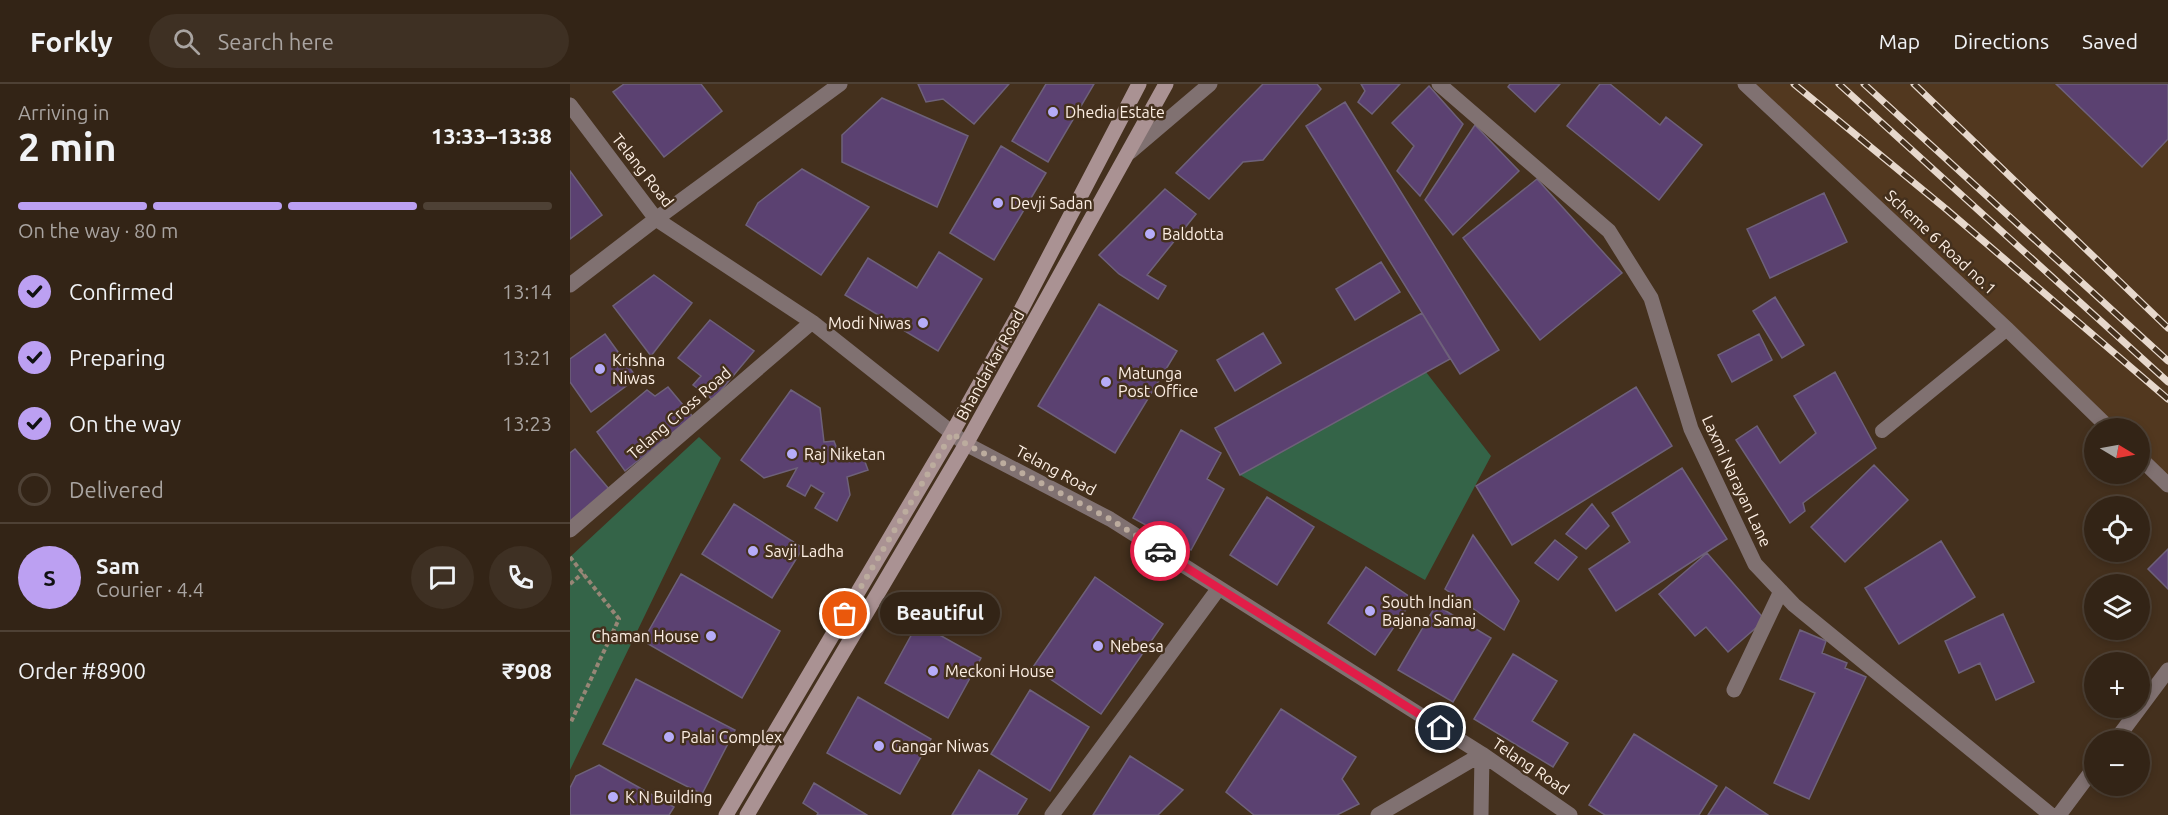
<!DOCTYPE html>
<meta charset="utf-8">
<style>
body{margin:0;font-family:Ubuntu,sans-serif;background:#3e3023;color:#f1f3f6;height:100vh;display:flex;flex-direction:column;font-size:22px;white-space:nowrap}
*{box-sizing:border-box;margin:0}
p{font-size:20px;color:#a9a4a1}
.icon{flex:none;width:33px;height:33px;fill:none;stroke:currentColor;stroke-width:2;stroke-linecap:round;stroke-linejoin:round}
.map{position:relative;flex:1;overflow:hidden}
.drawer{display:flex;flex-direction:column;background:#332416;width:570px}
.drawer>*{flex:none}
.needle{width:39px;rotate:100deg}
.controls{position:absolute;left:1514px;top:334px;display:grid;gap:12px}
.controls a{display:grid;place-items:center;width:66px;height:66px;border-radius:50%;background:#332416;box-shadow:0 3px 9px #0003,0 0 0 2px #4e4135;font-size:30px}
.pin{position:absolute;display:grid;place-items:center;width:51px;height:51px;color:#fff;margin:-26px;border:3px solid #fff;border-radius:50%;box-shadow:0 2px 6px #0007}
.courier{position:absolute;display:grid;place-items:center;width:60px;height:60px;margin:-30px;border:4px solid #e11d48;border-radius:50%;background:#fff;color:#222;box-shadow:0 2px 8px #0007}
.bubble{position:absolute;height:42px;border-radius:21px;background:#332416;box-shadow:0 3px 9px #0003,0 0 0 2px #4e4135;font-size:20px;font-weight:700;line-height:42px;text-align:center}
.headline em{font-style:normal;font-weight:700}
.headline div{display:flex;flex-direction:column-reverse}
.headline{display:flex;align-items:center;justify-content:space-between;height:102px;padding:0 18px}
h1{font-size:39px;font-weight:700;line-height:45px}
.bar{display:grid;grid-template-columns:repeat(4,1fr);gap:9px 6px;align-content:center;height:72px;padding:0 18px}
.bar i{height:8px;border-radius:4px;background:#4e4135}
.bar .selected{background:#bca0f2}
.bar p{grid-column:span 4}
.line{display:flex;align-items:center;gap:15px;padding:0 18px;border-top:2px solid #4e4135}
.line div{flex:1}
.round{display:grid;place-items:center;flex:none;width:63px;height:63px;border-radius:32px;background:#3e3023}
ol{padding:0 18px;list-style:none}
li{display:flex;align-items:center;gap:18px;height:66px}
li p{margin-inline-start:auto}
li .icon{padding:6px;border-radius:50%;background:#bca0f2;color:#111;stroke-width:4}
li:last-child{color:#a9a4a1}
li i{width:33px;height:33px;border:3px solid #4e4135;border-radius:50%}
header{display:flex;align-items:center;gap:36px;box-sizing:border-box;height:84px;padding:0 30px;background:#332416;border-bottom:2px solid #4e4135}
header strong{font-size:28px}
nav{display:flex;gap:33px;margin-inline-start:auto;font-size:21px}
.search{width:420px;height:54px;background:#3e3023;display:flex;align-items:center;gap:15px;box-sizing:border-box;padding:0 21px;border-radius:33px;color:#a9a4a1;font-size:22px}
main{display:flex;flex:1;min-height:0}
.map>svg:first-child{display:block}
</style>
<header>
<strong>Forkly</strong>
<div class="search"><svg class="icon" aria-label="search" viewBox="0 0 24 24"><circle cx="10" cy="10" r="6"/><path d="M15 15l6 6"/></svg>Search here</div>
<nav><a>Map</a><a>Directions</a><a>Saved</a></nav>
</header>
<main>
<section class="drawer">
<div class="headline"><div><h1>2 min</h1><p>Arriving in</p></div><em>13:33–13:38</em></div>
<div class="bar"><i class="selected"></i><i class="selected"></i><i class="selected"></i><i></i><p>On the way · 80 m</p></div>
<ol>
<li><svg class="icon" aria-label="check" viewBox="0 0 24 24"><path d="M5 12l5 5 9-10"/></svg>Confirmed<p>13:14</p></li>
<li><svg class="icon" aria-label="check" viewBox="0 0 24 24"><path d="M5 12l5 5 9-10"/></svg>Preparing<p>13:21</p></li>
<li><svg class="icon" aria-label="check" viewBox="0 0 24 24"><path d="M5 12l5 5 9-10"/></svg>On the way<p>13:23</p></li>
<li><i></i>Delivered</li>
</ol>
<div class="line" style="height:108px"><b class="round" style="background:#bca0f2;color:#111">S</b><div><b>Sam</b><p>Courier · 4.4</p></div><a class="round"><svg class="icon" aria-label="chat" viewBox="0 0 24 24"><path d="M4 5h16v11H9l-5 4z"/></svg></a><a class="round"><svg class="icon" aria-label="phone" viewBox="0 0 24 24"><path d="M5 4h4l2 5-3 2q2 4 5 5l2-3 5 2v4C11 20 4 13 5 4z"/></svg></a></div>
<div class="line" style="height:78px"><div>Order #8900</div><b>₹908</b></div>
</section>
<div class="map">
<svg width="1598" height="731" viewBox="0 0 1598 731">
<rect width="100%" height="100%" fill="#44301d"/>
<path fill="#52381f" d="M1167 0H1598V399L1569 372V345H1540Z"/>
<path fill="#346448" d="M856 288 921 372 855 496 670 391Z
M129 353 151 374 0 686V473Z"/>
<path fill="#5b4171" stroke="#6e617a" stroke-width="1.5" d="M54 0H131L152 27 94 73 43 8Z
M348 0H439L404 40 373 15 356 18Z
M476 0H524L478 78 442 57Z
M693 0H747L751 5 693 76 673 78 639 115 606 89Z
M791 0H830L802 30 788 18 795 7Z
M940 0H990L965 28 938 3Z
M1030 0H1040L1090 41 1096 33 1132 61 1089 116 997 42Z
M1486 0H1598V55L1572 83Z
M859 2 893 40 850 112 827 87 844 62 822 39Z
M312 14 398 52 367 123 272 78V51Z
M775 18 929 266 890 290 736 42Z
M905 41 949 87 883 151 855 116Z
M431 62 476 89 424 176 380 149Z
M232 85 299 123 251 191 176 141 188 119Z
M0 87 32 131 0 155Z
M967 95 1052 189 970 256 893 154Z
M595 105 626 130 577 191 596 202 588 215 549 190 529 171Z
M1254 109 1277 158 1200 194 1177 145Z
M369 168 412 195 368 267 275 211 298 174 347 204Z
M811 178 830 208 785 236 766 205Z
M84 191 122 219 81 272 43 222Z
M1205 213 1234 261 1212 274 1183 227Z
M529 220 607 267 545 369 468 322Z
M852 229 880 275 670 391 645 344Z
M140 236 184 267 143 316 123 301 131 292 108 274Z
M693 249 711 279 665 307 647 276Z
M35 250 67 294 21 328 0 298V275Z
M1189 250 1202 276 1162 298 1148 271Z
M1265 288 1306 364 1233 419 1235 427 1220 439 1166 356 1187 342 1210 379 1246 349 1224 312Z
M98 303 123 333 55 387 27 348 77 306 85 312Z
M1066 303 1102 362 942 461 906 402Z
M221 306 250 324 254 358 264 357 270 373 291 367 298 386 277 393 280 411 267 437 245 424 254 409 241 401 235 412 217 402 227 384 194 394 171 376Z
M611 346 651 369 637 395 654 405 621 466 563 434Z
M5 365 39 405 0 438V369Z
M1304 381 1338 416 1275 478 1241 443Z
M1112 384 1157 455 1046 527 1019 485 1060 458 1042 429Z
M697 413 744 443 707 501 660 471Z
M164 420 233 464 202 514 132 470Z
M1022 420 1039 442 1016 465 996 450Z
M903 451 949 517 934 546 875 505Z
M985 456 1007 473 988 496 965 479Z
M1371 457 1405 513 1329 560 1295 504Z
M1598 465V505L1578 485Z
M1137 469 1195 536 1158 568 1136 543 1125 552 1089 510Z
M796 483 843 515 805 571 758 539Z
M111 490 210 547 172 614 73 557Z
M525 493 593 540 531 630 463 583Z
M866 521 921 554 883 618 828 586Z
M1433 530 1464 598 1426 616 1410 579 1389 589 1375 557Z
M348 539 411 574 378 634 315 599Z
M1230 546 1256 557 1252 569 1277 579 1275 584 1296 593 1239 715 1204 699 1245 609 1210 595Z
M943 570 987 597 962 637 998 659 983 683 904 635Z
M66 595 165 646 132 710 33 660Z
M460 606 519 643 480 707 421 670Z
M288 613 361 655 330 710 257 669Z
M711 625 786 673 772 695 789 720 767 731H684L656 708Z
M1064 650 1147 702 1129 731H1035L1019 721Z
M560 672 613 706 588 731H523Z
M29 681 104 723 99 731H0V704L6 692Z
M409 686 457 715 447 731H382Z
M244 699 297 731H247L248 729 233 719Z
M1156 703 1198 731H1138Z"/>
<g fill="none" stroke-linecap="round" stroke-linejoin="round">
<path stroke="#978676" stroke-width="4" stroke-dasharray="4.5 3" stroke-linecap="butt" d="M0 473 49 535 0 640
M0 500 13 489"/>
<path stroke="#807171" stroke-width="14" d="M1312 347 1437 245"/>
<path stroke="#807171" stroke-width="15" d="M869 0 1039 147 1081 214 1121 345 1185 480 1224 521 1481 731
M1175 0 1437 245 1540 345
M0 21 86 135 242 238 396 360 540 435 912 670 1000 731
M560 68 640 0
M0 201 86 135 270 0
M1569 373 1598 401
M0 446 242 238
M1164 606 1211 507
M1545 657 1598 586
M482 731 649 504
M808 731 912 670
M911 731 912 670
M1489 731 1524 684"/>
<path stroke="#aa9293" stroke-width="15" d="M156 731 382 349 450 228 569 0
M177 731 396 360 596 0"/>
<defs>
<path id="rail" d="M1224 0 1376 125 1598 315
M1269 0 1598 298
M1294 0 1598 277
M1344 0 1598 244"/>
</defs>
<use href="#rail" stroke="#e7d8cc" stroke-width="7"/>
<use href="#rail" stroke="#44301d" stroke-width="4.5" stroke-dasharray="14" stroke-linecap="butt"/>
</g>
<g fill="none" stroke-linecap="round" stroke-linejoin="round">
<path stroke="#bcac9e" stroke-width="6" stroke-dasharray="0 10.8" d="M275 530 382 349 396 360 540 435 590 467"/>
<path stroke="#e11d48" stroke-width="8" d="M590 467 871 644"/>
</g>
<g fill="#b6acf8" stroke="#44301d" stroke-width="2">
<circle cx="483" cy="28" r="6"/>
<circle cx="428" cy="119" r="6"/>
<circle cx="580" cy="150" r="6"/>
<circle cx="353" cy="239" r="6"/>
<circle cx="30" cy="285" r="6"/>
<circle cx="536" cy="298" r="6"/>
<circle cx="222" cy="370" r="6"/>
<circle cx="183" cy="467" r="6"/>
<circle cx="800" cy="527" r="6"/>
<circle cx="141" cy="552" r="6"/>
<circle cx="528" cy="562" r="6"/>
<circle cx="363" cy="587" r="6"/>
<circle cx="99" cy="653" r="6"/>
<circle cx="309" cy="662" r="6"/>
<circle cx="43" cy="713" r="6"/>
</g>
<g text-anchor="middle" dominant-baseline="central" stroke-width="5" stroke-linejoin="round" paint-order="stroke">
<g font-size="16" fill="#fceee3" stroke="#44301d" text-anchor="start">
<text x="495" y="28">Dhedia Estate</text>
<text x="440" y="119">Devji Sadan</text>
<text x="592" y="150">Baldotta</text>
<text x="341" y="239" text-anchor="end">Modi Niwas</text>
<text x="42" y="276">Krishna<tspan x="42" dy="18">Niwas</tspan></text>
<text x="548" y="289">Matunga<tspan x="548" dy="18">Post Office</tspan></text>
<text x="234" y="370">Raj Niketan</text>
<text x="195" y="467">Savji Ladha</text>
<text x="812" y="518">South Indian<tspan x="812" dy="18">Bajana Samaj</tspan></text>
<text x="129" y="552" text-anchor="end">Chaman House</text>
<text x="540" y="562">Nebesa</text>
<text x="375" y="587">Meckoni House</text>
<text x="111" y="653">Palai Complex</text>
<text x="321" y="662">Gangar Niwas</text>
<text x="55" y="713">K N Building</text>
</g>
<g font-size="16" fill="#fceee3" stroke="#44301d">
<text transform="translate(73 86) rotate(52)">Telang Road</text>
<text transform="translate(1371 158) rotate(43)">Scheme 6 Road no.1</text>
<text transform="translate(420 281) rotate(-61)">Bhandarkar Road</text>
<text transform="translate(109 329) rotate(-41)">Telang Cross Road</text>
<text transform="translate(486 386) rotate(28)">Telang Road</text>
<text transform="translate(1167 397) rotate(65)">Laxmi Narayan Lane</text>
<text transform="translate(961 682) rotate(34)">Telang Road</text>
</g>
</g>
</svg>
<div class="controls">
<a><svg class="needle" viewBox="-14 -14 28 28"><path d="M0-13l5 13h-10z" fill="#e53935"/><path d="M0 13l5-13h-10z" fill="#a9a4a1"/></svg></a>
<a><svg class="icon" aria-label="locate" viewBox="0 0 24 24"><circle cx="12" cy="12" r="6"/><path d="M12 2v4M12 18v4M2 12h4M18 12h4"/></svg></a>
<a><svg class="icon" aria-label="layers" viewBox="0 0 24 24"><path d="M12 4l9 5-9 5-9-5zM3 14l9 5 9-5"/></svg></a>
<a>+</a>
<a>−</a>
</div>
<div class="pin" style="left:275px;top:530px;background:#ea580c"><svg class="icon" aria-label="bag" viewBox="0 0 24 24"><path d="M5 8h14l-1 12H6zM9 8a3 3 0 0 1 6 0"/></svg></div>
<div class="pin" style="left:871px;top:644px;background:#1f2937"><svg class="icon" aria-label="home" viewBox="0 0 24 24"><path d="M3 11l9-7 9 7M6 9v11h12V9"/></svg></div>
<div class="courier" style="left:590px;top:467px"><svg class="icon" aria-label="car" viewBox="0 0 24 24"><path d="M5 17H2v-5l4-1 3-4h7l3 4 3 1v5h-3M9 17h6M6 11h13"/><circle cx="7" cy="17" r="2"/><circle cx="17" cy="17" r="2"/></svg></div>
<div class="bubble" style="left:310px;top:508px;width:120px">Beautiful</div>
</div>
</main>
